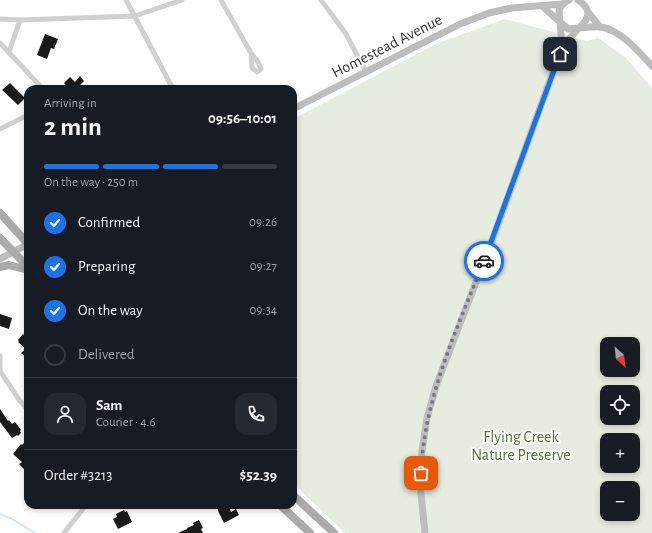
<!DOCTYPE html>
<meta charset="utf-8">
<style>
body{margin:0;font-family:"Alegreya Sans",sans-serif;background:#242831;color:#f1f3f6;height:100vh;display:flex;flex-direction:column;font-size:15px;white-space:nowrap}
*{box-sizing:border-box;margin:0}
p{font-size:13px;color:#9ea1a6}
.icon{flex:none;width:22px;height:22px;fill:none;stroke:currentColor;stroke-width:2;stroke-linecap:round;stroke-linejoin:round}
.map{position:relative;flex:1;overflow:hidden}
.details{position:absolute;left:24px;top:85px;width:273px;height:424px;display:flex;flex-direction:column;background:#171b24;border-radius:12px;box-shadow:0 2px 6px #0003}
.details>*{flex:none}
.needle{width:26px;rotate:153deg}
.buttons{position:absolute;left:600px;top:337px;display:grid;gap:8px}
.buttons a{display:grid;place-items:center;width:40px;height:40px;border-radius:8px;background:#171b24;box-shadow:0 2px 6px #0003;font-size:20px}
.pin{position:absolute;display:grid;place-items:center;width:34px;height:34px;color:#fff;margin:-17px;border-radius:8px;box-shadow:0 2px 6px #0006}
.courier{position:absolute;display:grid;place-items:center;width:40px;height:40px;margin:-20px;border:3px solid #1a73e8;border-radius:50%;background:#fff;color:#222;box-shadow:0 1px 5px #0007}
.overview em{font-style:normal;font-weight:700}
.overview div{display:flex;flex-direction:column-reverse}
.overview{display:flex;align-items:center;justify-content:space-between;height:68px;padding:0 20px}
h1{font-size:26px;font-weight:700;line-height:30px}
.bar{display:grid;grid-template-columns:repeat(4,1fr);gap:6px 4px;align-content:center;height:48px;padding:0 20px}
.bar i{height:5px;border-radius:3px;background:#363941}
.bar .selected{background:#1a73e8}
.bar p{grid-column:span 4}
.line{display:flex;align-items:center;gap:10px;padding:0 20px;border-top:1px solid #363941}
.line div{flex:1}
.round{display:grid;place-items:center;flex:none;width:42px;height:42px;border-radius:12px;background:#242831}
ol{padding:0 20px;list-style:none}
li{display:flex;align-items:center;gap:12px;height:44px}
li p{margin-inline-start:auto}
li .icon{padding:4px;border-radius:50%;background:#1a73e8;color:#fff;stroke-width:4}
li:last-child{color:#9ea1a6}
li i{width:22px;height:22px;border:2px solid #363941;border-radius:50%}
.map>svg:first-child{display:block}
</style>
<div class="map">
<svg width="652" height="533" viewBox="0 0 652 533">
<rect width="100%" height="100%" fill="#fff"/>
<path fill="#e6ecdf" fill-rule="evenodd" d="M505 19 587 41 598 38 626 58 652 88V533H345L293 483V119L438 43ZM607 344H633V370H607ZM607 392H633V418H607ZM607 440H633V466H607ZM607 488H633V514H607Z"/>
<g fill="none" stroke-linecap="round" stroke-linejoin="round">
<path stroke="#cfe2ee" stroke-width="1.5" d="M0 514 12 519 35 533"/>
</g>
<path fill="#1a1a1a" d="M45 34 58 39 54 49 51 48 47 59 37 55Z
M80 76 84 81 79 86 82 89H69L64 83 70 77 75 82Z
M10 83 25 98 18 105 2 90Z
M0 314 12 318 9 329 0 326Z
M23 334 28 338V359L21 353 26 349 18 342 19 341 18 340Z
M0 409 8 421 9 420 12 424 15 422 21 430 20 431 21 433 18 436 17 435 12 438 0 422Z
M24 443 28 447V464L24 469 19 464 22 462 13 454 21 444 22 445Z
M225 505H228L231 512 236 509 239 515 224 523 218 511V507L221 506 225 508Z
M124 510 125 512 127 511 132 522 118 529 113 519 117 517 116 514Z
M199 520 203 528 201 529 203 533H178L187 529V528L194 525 193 523Z"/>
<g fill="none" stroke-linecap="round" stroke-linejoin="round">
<path stroke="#d0d0d0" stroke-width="5" d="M126 0 173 89
M221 0 251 53
M321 0 346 34 366 72
M0 19 20 20 135 16 182 0
M0 43 43 89
M9 52 20 20
M251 53 258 62 261 69 257 72 252 68Z
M0 129 28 115
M0 356V371
M0 371 20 401 28 410
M64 533 86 505"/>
<path stroke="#bdbdbd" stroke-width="7" d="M569 0C558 6 558 10 560 22L568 29 579 28C590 18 592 9 578 0
M542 6 560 22 562 47
M588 12 600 27
M293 109 460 24 489 13 512 8 562 4
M0 259 28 244
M425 533 420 484 422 451 427 418 436 386 493 238 562 47 579 28C586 28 594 26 601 27 622 31 638 51 652 66"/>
<path stroke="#ababab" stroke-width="8" d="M0 213 28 244
M0 238 28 267
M0 267 9 265 28 270
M293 495 334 533
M280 505 310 533"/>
</g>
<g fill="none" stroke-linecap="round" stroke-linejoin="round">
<path stroke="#7a7a7a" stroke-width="4" stroke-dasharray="0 7.2" d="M421 473C424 398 457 329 484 261"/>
<path stroke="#1a73e8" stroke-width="5" d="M484 261 560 54"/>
</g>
<g text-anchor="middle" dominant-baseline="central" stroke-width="4" stroke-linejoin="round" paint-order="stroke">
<g font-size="16" fill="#333" stroke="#fff">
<text transform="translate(387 46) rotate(-27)">Homestead Avenue</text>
</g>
<g font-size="16" fill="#56703f" stroke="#fff">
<text x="521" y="437">Flying Creek<tspan x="521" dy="18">Nature Preserve</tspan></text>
</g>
</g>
</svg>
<div class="buttons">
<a><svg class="needle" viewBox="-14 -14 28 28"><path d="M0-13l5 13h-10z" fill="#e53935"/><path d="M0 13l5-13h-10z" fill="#9ea1a6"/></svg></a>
<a><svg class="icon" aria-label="locate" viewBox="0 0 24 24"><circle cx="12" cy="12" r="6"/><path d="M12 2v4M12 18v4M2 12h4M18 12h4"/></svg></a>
<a>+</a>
<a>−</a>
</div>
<div class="pin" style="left:421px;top:473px;background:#ea580c"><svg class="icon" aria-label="bag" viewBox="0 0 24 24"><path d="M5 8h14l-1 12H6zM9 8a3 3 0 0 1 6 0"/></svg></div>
<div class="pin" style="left:560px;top:54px;background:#1f2937"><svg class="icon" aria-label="home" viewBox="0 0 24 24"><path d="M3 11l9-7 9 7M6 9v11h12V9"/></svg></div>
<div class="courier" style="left:484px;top:261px"><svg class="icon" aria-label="car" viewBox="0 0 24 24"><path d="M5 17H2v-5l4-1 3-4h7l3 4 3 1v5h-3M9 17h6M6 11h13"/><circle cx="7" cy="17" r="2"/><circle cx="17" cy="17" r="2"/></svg></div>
<section class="details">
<div class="overview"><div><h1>2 min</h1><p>Arriving in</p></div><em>09:56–10:01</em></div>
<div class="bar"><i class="selected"></i><i class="selected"></i><i class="selected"></i><i></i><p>On the way · 250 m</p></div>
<ol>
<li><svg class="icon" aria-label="check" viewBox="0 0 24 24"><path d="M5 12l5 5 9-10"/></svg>Confirmed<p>09:26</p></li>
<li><svg class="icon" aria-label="check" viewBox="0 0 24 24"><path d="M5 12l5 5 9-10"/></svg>Preparing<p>09:27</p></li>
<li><svg class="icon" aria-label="check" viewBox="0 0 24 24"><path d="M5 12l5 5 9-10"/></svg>On the way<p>09:34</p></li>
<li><i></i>Delivered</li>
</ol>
<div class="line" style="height:72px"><a class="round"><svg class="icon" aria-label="person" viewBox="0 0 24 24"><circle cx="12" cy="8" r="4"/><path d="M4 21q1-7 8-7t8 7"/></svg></a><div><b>Sam</b><p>Courier · 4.6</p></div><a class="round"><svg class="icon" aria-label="phone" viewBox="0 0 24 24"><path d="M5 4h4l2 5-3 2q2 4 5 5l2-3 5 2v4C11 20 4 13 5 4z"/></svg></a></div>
<div class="line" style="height:52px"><div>Order #3213</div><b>$52.39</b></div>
</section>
</div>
